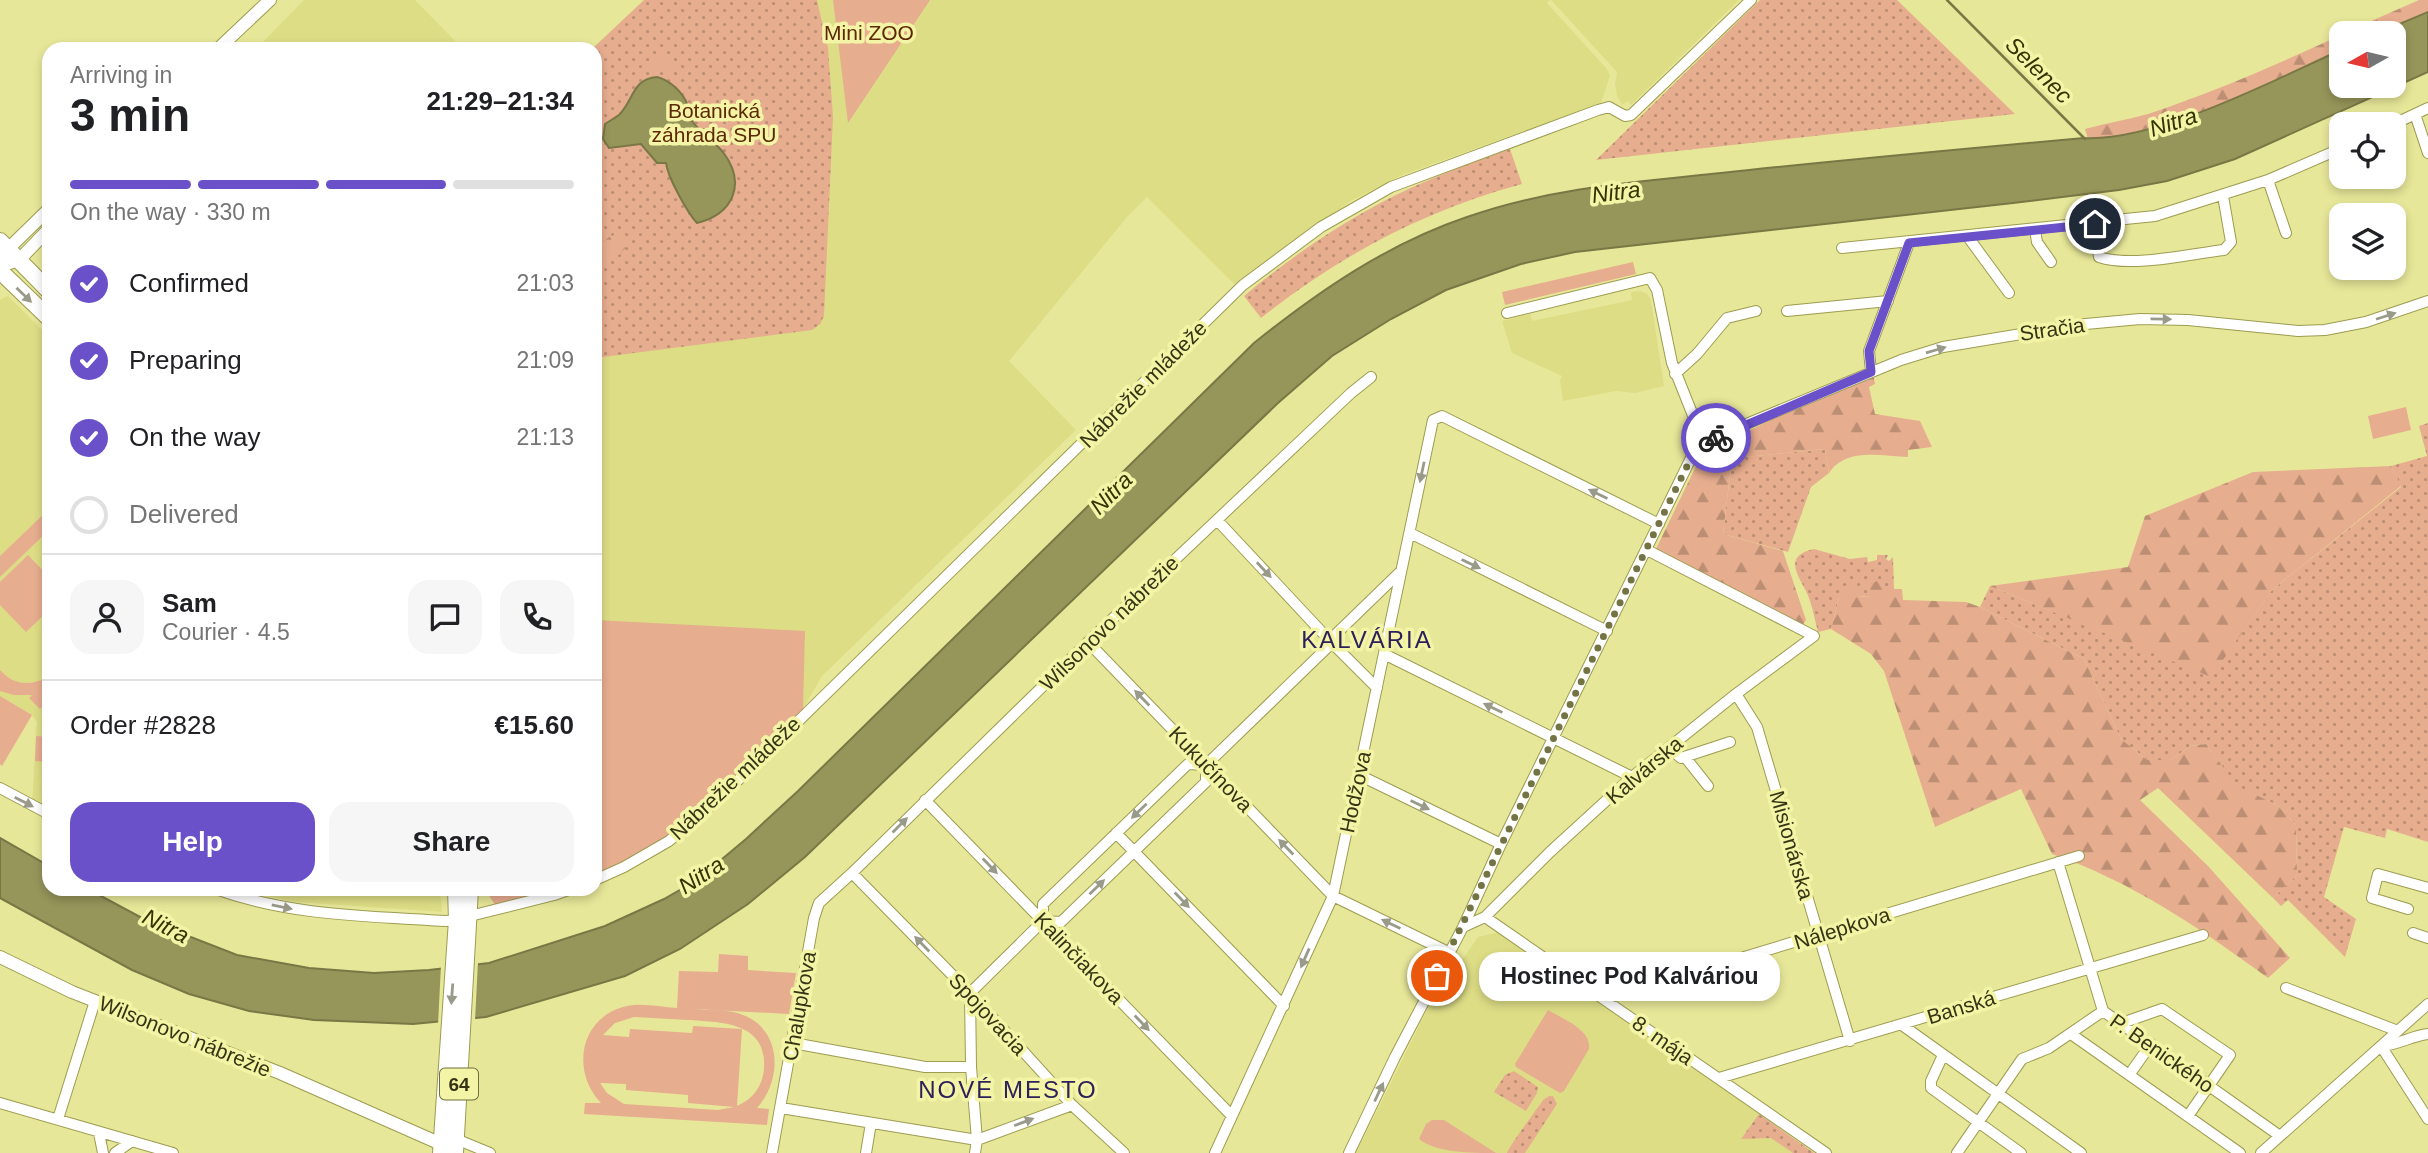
<!DOCTYPE html>
<meta charset="utf-8">
<style>
body{margin:0;font-family:Helvetica,sans-serif;background:#f6f6f6;color:#202124;height:100vh;display:flex;flex-direction:column;font-size:26px;white-space:nowrap}
*{box-sizing:border-box;margin:0}
p{font-size:23px;color:#757577}
.icon{flex:none;width:38px;height:38px;fill:none;stroke:currentColor;stroke-width:2;stroke-linecap:round;stroke-linejoin:round}
.map{position:relative;flex:1;overflow:hidden}
.panel{position:absolute;left:42px;top:42px;width:560px;height:854px;display:flex;flex-direction:column;background:#fff;border-radius:21px;box-shadow:0 4px 10px #0003}
.panel>*{flex:none}
.needle{width:46px;rotate:262deg}
.buttons{position:absolute;left:2329px;top:21px;display:grid;gap:14px}
.buttons a{display:grid;place-items:center;width:77px;height:77px;border-radius:14px;background:#fff;box-shadow:0 4px 10px #0003;font-size:35px}
.pin{position:absolute;display:grid;place-items:center;width:60px;height:60px;color:#fff;margin:-30px;border:4px solid #fff;border-radius:50%;box-shadow:0 2px 7px #0007}
.courier{position:absolute;display:grid;place-items:center;width:70px;height:70px;margin:-35px;border:5px solid #6a50c9;border-radius:50%;background:#fff;color:#222;box-shadow:0 2px 9px #0007}
.bubble{position:absolute;height:49px;border-radius:21px;background:#fff;box-shadow:0 4px 10px #0003;font-size:23px;font-weight:700;line-height:49px;text-align:center}
.head em{font-style:normal;font-weight:700}
.head div{display:flex;flex-direction:column-reverse}
.head{display:flex;align-items:center;justify-content:space-between;height:119px;padding:0 28px}
h1{font-size:46px;font-weight:700;line-height:52px}
.bar{display:grid;grid-template-columns:repeat(4,1fr);gap:10px 7px;align-content:center;height:84px;padding:0 28px}
.bar i{height:9px;border-radius:5px;background:#e0e0e0}
.bar .on{background:#6a50c9}
.bar p{grid-column:span 4}
.line{display:flex;align-items:center;gap:18px;padding:0 28px;border-top:2px solid #e0e0e0}
.line div{flex:1}
.round{display:grid;place-items:center;flex:none;width:74px;height:74px;border-radius:21px;background:#f6f6f6}
ol{padding:0 28px;list-style:none}
li{display:flex;align-items:center;gap:21px;height:77px}
li p{margin-inline-start:auto}
li .icon{padding:7px;border-radius:50%;background:#6a50c9;color:#fff;stroke-width:4}
li:last-child{color:#757577}
li i{width:38px;height:38px;border:4px solid #e0e0e0;border-radius:50%}
.action{display:flex;gap:14px;margin-top:auto;padding:14px 28px}
.action a{flex:1;height:80px;border-radius:21px;background:#6a50c9;color:#fff;font-size:28px;font-weight:700;line-height:80px;text-align:center}
.action a+a{background:#f6f6f6;color:#202124}
.map>svg:first-child{display:block}
</style>
<div class="map">
<svg width="2428" height="1153" viewBox="0 0 2428 1153">
<defs>
<pattern id="grass-dots" width="8" height="8" patternUnits="userSpaceOnUse" patternTransform="scale(1.75)"><rect width="8" height="8" fill="#e7ad8f"/><path d="M2 2h.1M6 6h.1" fill="none" stroke="#bc8e74" stroke-width="1.8" stroke-linecap="round"/></pattern>
<pattern id="forest-firs" width="22" height="20" patternUnits="userSpaceOnUse" patternTransform="scale(1.75)"><rect width="22" height="20" fill="#e7ad8f"/><path d="M5 1l3.5 6h-7zM16 11l3.5 6h-7z" fill="#bc8e74"/></pattern>
</defs>
<rect width="100%" height="100%" fill="#e7e799"/>
<path fill="#dddd86" d="M304 0H415L463 49H256Z
M644 0H1550L1547 3 1607 69 1610 76 1601 103 1402 175 1352 200 1235 285 1147 197 1127 217 1009 361 1076 430 822 676 803 709 716 795 595 876V49H592Z
M1551 0H1550H1739L1631 105 1628 101 1622 105 1617 96 1615 84 1617 72Z
M1640 291 1647 294 1651 300 1664 386 1635 393 1616 391 1563 401 1560 381 1562 376 1512 353 1502 321 1530 314 1532 321 1632 300 1631 292Z
M8 296 49 337V809L32 802 37 722 32 715 0 696V300Z
M233 889H440L442 912 295 902Z
M1499 932 1721 1087 1814 1153H1356L1426 1012 1478 937Z"/>
<path fill="url(#grass-dots)" d="M644 0H817L828 48 833 117 824 316 820 324 812 330 595 358V49H592Z
M1760 0H1897L2015 114 1596 160Z
M1510 149 1522 184C1425 210 1339 256 1261 318L1244 296C1291 257 1340 223 1396 195 1432 177 1472 163 1510 149Z
M2428 423V842L2387 829 2385 838 2344 827 2324 897 2356 919 2345 957 2288 900 2281 906 2273 898 2297 875 2296 825 2277 805 2237 787 2206 744 2191 746 2170 760H2147L2121 739 2084 659 1980 607 1990 586 2211 676 2272 590 2401 487 2391 466 2427 456 2419 426Z
M1825 449 1829 473 1811 487 1788 552 1723 534 1731 466 1745 457Z
M1814 549 1850 559 1867 557 1868 562 1877 560V555H1888L1886 559 1889 561 1893 557 1894 589H1885L1870 596 1839 598 1831 629 1818 632C1815 621 1813 609 1809 598 1802 579 1779 557 1814 549Z
M1514 1071 1538 1087 1537 1093 1526 1111 1494 1092 1505 1075Z
M1549 1096H1553L1557 1104 1525 1153H1507C1511 1143 1535 1112 1543 1100Z
M1759 1114 1814 1153H1793L1771 1138 1741 1139Z"/>
<path fill="url(#forest-firs)" d="M2419 0H2428V12L2378 33H2344Z
M2341 35V50C2273 80 2204 117 2131 133 2117 136 2103 139 2088 139L2085 129C2106 123 2127 120 2148 114 2214 92 2278 64 2341 35Z
M662 49 666 51 672 70 670 73 652 68 651 64Z
M617 234 626 236 627 246C619 256 608 266 595 265V249L609 237Z
M1873 373 1875 384 1869 387 1875 414 1920 421 1932 447 1908 450V457C1881 456 1846 447 1829 473L1825 449 1746 457 1731 466 1723 534 1783 551 1806 620 1802 626 1656 549 1699 460 1703 461 1721 450 1722 443Z
M2391 466 2401 486 2272 590 2211 677 1990 586 2128 567 2145 516 2253 472Z
M1877 581 1885 589H1902L1903 600 1966 602 1980 607 2084 659 2121 739 2147 760H2170L2191 746 2206 744 2237 786 2277 805 2296 825 2297 875 2273 898 2158 788 2140 800 2208 866 2290 958 2268 978C2201 929 2131 881 2052 854L2021 789 1935 827 1884 671 1871 654 1831 629 1839 598 1850 583 1857 584 1861 597 1870 596V584Z"/>
<path fill="#e7ad8f" fill-rule="evenodd" d="M833 0H930L848 123Z
M1633 262 1636 274 1505 305 1502 292Z
M2406 407 2411 430 2373 439 2368 416Z
M49 509V530L0 577V556Z
M28 555 49 577V610L26 632 0 605V582Z
M595 620 805 631 803 709C756 755 711 807 656 843 637 856 616 866 595 876Z
M0 670C15 686 29 686 49 677V700L40 709 29 698 32 695H14L0 691Z
M0 696 32 715 2 766 0 764Z
M36 736 49 737V762L35 761Z
M485 889H557L495 905Z
M719 954 748 956V970L796 973 789 1014 694 1009C707 1011 724 1009 737 1013 782 1025 784 1078 757 1108L769 1109 767 1125 584 1114 585 1103H601C572 1073 578 1020 623 1007 640 1002 660 1007 677 1008L679 971 718 972ZM634 1017C652 1018 670 1019 688 1020 721 1022 767 1022 764 1068 763 1086 753 1099 737 1106L742 1029 693 1026 692 1033 630 1029 629 1037 603 1035 615 1023ZM600 1083 626 1084V1090L688 1095V1103L734 1107 718 1110 624 1104 607 1093Z
M1548 1010C1563 1019 1592 1030 1589 1049L1564 1091 1560 1093 1516 1067 1515 1064Z
M1432 1120H1444L1496 1153C1471 1153 1436 1153 1419 1139L1426 1124Z"/>
<path fill="#96955a" stroke="#797845" stroke-width="2" d="M2428 12V72L2235 159 2167 181 2119 190 2013 203 1575 252 1521 264 1446 290 1391 319 1332 356 1278 403 805 857 748 904 680 949 625 976 486 1017 413 1024 314 1020 249 1011 189 994 132 970 0 898V838L49 866V889H88L142 918 237 955 309 968 374 973 429 970 489 963 605 926 664 899 697 880 746 839 798 791 1254 343C1319 291 1387 244 1467 217 1549 188 1635 182 1721 173 1842 160 1963 149 2084 138 2156 142 2274 80 2341 50L2342 86H2394V33H2378Z
M657 77C669 80 680 90 686 101 689 108 686 115 692 121 701 133 714 141 723 152 747 184 733 214 697 223 687 212 668 178 666 163H657L641 144 609 148 603 139 605 124C609 121 615 118 619 115 634 100 632 79 657 77Z"/>
<path fill="#e7e799" d="M478 961 475 1021 438 1025 441 965Z"/>
<g fill="none" stroke-linecap="round" stroke-linejoin="round">
<path stroke="#797845" stroke-width="2.5" d="M1947 0 2085 139"/>
<defs>
<path id="minor" d="M2415 114 2428 153
M2394 124 2428 108
M2268 180 2286 233
M2095 224 2099 257C2132 268 2189 254 2224 250L2231 242 2223 196
M2035 230 2037 242 2051 262
M1968 237 2009 293
M1842 248 2155 216 2268 180 2342 148
M1787 311 1888 301
M1507 313 1650 278 1657 290 1672 363 1704 443
M1871 372 1869 351 1909 243
M1675 374 1697 354 1727 318 1756 311
M1217 520 1332 643 1377 688
M1410 533 1607 631
M1088 642 1333 896 1450 953
M1384 654 1632 777
M1736 694 1757 727 1850 1041
M1669 748 1681 758 1730 742
M1685 757 1708 786
M1206 765 1332 643 1336 634 1401 571
M1359 775 1501 844
M0 788 49 814
M925 800 1232 1116
M1116 833 1284 1006
M2058 862 2103 1011 2280 1136
M852 873 970 993 1072 1105 1124 1153
M595 880 624 867 669 841 721 797 1243 285 1321 227 1391 187 1598 110 1609 107 1625 116 1631 115 1751 0
M216 889C290 916 368 916 446 921L457 920
M2408 909 2372 898 2378 874 2428 888
M470 916 554 895 571 889
M1485 917 1826 1153
M1463 927 1485 917 1550 852 1632 777 1736 694 1814 636 1647 550
M2413 933 2428 938
M2286 988 2398 1031
M970 993 1043 921V904L1188 764 1206 765V782L1061 922 1043 921
M970 993 971 1067 977 1140 975 1153
M1605 999 2079 856
M2122 1023 2162 1009 2230 1055 2188 1116
M1902 1025 2081 1153
M2071 1034 2240 1153
M2428 1034C2411 1036 2398 1045 2381 1046L2428 1119
M793 1043 925 1067H971
M1943 1055 1931 1081V1088L2021 1153
M2129 1075 2151 1044
M1719 1078 2203 935
M0 1103 173 1153
M781 1108 977 1140 1072 1105
M58 1119 95 1001
M99 1133 103 1153
M456 1139 490 1153
M115 1153 132 1141
M772 1153 814 918 819 903 852 873 1088 642 1351 393 1371 377
M866 1153 871 1123
M1215 1153 1333 896 1433 420 1442 416 1659 524
M1349 1153 1395 1057 1463 927 1501 844 1691 458 1704 443 1739 427 1901 360 1943 347 2075 325 2140 319 2188 320 2298 331 2325 330 2366 322 2428 301
M1957 1153 2022 1059 2049 1048 2103 1011
M2261 1153 2428 1004"/>
<path id="tertiary" d="M218 49 270 0
M0 261 8 249 49 209
M0 266 19 260 49 229
M0 957 72 992 280 1073 441 1144"/>
<path id="primary" d="M0 241 49 291
M0 271 49 318
M441 1153 457 920 456 889
M455 1153 470 889"/>
</defs>
<use href="#minor" stroke="#9d9c50" stroke-width="12"/>
<use href="#tertiary" stroke="#9d9c50" stroke-width="14"/>
<use href="#primary" stroke="#9d9c50" stroke-width="18"/>
<use href="#minor" stroke="#fff" stroke-width="10"/>
<use href="#tertiary" stroke="#fff" stroke-width="12"/>
<use href="#primary" stroke="#fff" stroke-width="16"/>
</g>
<defs><path id="oneway-solid" d="M-6-.8H1V-3.2L6.5 0L1 3.2V.8H-6Z" transform="scale(1.75)"/></defs>
<g fill="#9a9a8a">
<use href="#oneway-solid" transform="translate(24 295) rotate(44)"/>
<use href="#oneway-solid" transform="translate(2386 316) rotate(-18)"/>
<use href="#oneway-solid" transform="translate(2161 319) rotate(1)"/>
<use href="#oneway-solid" transform="translate(1936 350) rotate(-16)"/>
<use href="#oneway-solid" transform="translate(1422 472) rotate(102)"/>
<use href="#oneway-solid" transform="translate(1598 494) rotate(-154)"/>
<use href="#oneway-solid" transform="translate(1471 564) rotate(26)"/>
<use href="#oneway-solid" transform="translate(1264 570) rotate(47)"/>
<use href="#oneway-solid" transform="translate(1142 698) rotate(-134)"/>
<use href="#oneway-solid" transform="translate(1493 708) rotate(-154)"/>
<use href="#oneway-solid" transform="translate(24 802) rotate(27)"/>
<use href="#oneway-solid" transform="translate(1420 805) rotate(26)"/>
<use href="#oneway-solid" transform="translate(1139 811) rotate(136)"/>
<use href="#oneway-solid" transform="translate(900 825) rotate(-45)"/>
<use href="#oneway-solid" transform="translate(1286 847) rotate(-134)"/>
<use href="#oneway-solid" transform="translate(990 866) rotate(46)"/>
<use href="#oneway-solid" transform="translate(1097 887) rotate(-44)"/>
<use href="#oneway-solid" transform="translate(1182 900) rotate(46)"/>
<use href="#oneway-solid" transform="translate(282 907) rotate(12)"/>
<use href="#oneway-solid" transform="translate(1391 924) rotate(-154)"/>
<use href="#oneway-solid" transform="translate(922 944) rotate(-134)"/>
<use href="#oneway-solid" transform="translate(1305 958) rotate(114)"/>
<use href="#oneway-solid" transform="translate(452 994) rotate(94)"/>
<use href="#oneway-solid" transform="translate(1142 1023) rotate(46)"/>
<use href="#oneway-solid" transform="translate(1379 1092) rotate(-65)"/>
<use href="#oneway-solid" transform="translate(1024 1122) rotate(-21)"/>
</g>
<g fill="none" stroke-linecap="round" stroke-linejoin="round">
<path stroke="#737343" stroke-width="7" stroke-dasharray="0 12.6" d="M1437 976 1691 458 1704 443 1716 438"/>
<path stroke="#6a50c9" stroke-width="9" d="M1716 438 1871 372 1869 351 1909 243 2095 224"/>
</g>
<g text-anchor="middle" dominant-baseline="central" stroke-width="7" stroke-linejoin="round" paint-order="stroke">
<rect fill="#f4f4a6" stroke="#6e6e40" stroke-width="2" x="440" y="1068.5" width="38" height="31" rx="5"/>
<g font-size="19" font-weight="bold" fill="#353515">
<text x="459" y="1084">64</text>
</g>
<g font-size="21" fill="#5d2805" stroke="#f4f4a6">
<text x="869" y="32">Mini ZOO</text>
<text x="714" y="110">Botanická<tspan x="714" dy="24">záhrada SPU</tspan></text>
</g>
<g font-size="21" fill="#353515" stroke="#f4f4a6">
<text transform="translate(2052 329) rotate(-8)">Stračia</text>
<text transform="translate(1143 384) rotate(-45)">Nábrežie mládeže</text>
<text transform="translate(1109 623) rotate(-44)">Wilsonovo nábrežie</text>
<text transform="translate(1211 769) rotate(46)">Kukučínova</text>
<text transform="translate(1644 770) rotate(-40)">Kalvárska</text>
<text transform="translate(735 778) rotate(-43)">Nábrežie mládeže</text>
<text transform="translate(1355 792) rotate(-78)">Hodžova</text>
<text transform="translate(1792 845) rotate(74)">Misionárska</text>
<text transform="translate(1842 928) rotate(-17)">Nálepkova</text>
<text transform="translate(1079 958) rotate(46)">Kalinčiakova</text>
<text transform="translate(799 1006) rotate(-80)">Chalupkova</text>
<text transform="translate(1961 1007) rotate(-17)">Banská</text>
<text transform="translate(988 1014) rotate(47)">Spojovacia</text>
<text transform="translate(185 1036) rotate(22)">Wilsonovo nábrežie</text>
<text transform="translate(1663 1040) rotate(35)">8. mája</text>
<text transform="translate(2162 1053) rotate(35)">P. Benického</text>
</g>
<g font-size="23" font-style="italic" fill="#343301" stroke="#f4f4a6">
<text transform="translate(2039 70) rotate(45)">Selenec</text>
<text transform="translate(2173 122) rotate(-18)">Nitra</text>
<text transform="translate(1616 192) rotate(-7)">Nitra</text>
<text transform="translate(1111 493) rotate(-45)">Nitra</text>
<text transform="translate(701 875) rotate(-33)">Nitra</text>
<text transform="translate(166 926) rotate(27)">Nitra</text>
</g>
<g font-size="24" letter-spacing="2" fill="#2d215b" stroke="#f4f4a6">
<text x="1367" y="639">KALVÁRIA</text>
<text x="1008" y="1089">NOVÉ MESTO</text>
</g>
</g>
</svg>
<div class="buttons">
<a><svg class="needle" viewBox="-14 -14 28 28"><path d="M0-13l5 13h-10z" fill="#e53935"/><path d="M0 13l5-13h-10z" fill="#757577"/></svg></a>
<a><svg class="icon" aria-label="locate" viewBox="0 0 24 24"><circle cx="12" cy="12" r="6"/><path d="M12 2v4M12 18v4M2 12h4M18 12h4"/></svg></a>
<a><svg class="icon" aria-label="layers" viewBox="0 0 24 24"><path d="M12 4l9 5-9 5-9-5zM3 14l9 5 9-5"/></svg></a>
</div>
<div class="pin" style="left:1437px;top:976px;background:#ea580c"><svg class="icon" aria-label="bag" viewBox="0 0 24 24"><path d="M5 8h14l-1 12H6zM9 8a3 3 0 0 1 6 0"/></svg></div>
<div class="pin" style="left:2095px;top:224px;background:#1f2937"><svg class="icon" aria-label="home" viewBox="0 0 24 24"><path d="M3 11l9-7 9 7M6 9v11h12V9"/></svg></div>
<div class="courier" style="left:1716px;top:438px"><svg class="icon" aria-label="bike" viewBox="0 0 24 24"><circle cx="6" cy="16" r="4"/><circle cx="18" cy="16" r="4"/><path d="M6 16l4-8h5l3 8M10 8l3 8H6M13 5h3"/></svg></div>
<div class="bubble" style="left:1479px;top:952px;width:301px">Hostinec Pod Kalváriou</div>
<section class="panel">
<div class="head"><div><h1>3 min</h1><p>Arriving in</p></div><em>21:29–21:34</em></div>
<div class="bar"><i class="on"></i><i class="on"></i><i class="on"></i><i></i><p>On the way · 330 m</p></div>
<ol>
<li><svg class="icon" aria-label="check" viewBox="0 0 24 24"><path d="M5 12l5 5 9-10"/></svg>Confirmed<p>21:03</p></li>
<li><svg class="icon" aria-label="check" viewBox="0 0 24 24"><path d="M5 12l5 5 9-10"/></svg>Preparing<p>21:09</p></li>
<li><svg class="icon" aria-label="check" viewBox="0 0 24 24"><path d="M5 12l5 5 9-10"/></svg>On the way<p>21:13</p></li>
<li><i></i>Delivered</li>
</ol>
<div class="line" style="height:126px"><a class="round"><svg class="icon" aria-label="person" viewBox="0 0 24 24"><circle cx="12" cy="8" r="4"/><path d="M4 21q1-7 8-7t8 7"/></svg></a><div><b>Sam</b><p>Courier · 4.5</p></div><a class="round"><svg class="icon" aria-label="chat" viewBox="0 0 24 24"><path d="M4 5h16v11H9l-5 4z"/></svg></a><a class="round"><svg class="icon" aria-label="phone" viewBox="0 0 24 24"><path d="M5 4h4l2 5-3 2q2 4 5 5l2-3 5 2v4C11 20 4 13 5 4z"/></svg></a></div>
<div class="line" style="height:91px"><div>Order #2828</div><b>€15.60</b></div>
<div class="action"><a>Help</a><a>Share</a></div>
</section>
</div>
